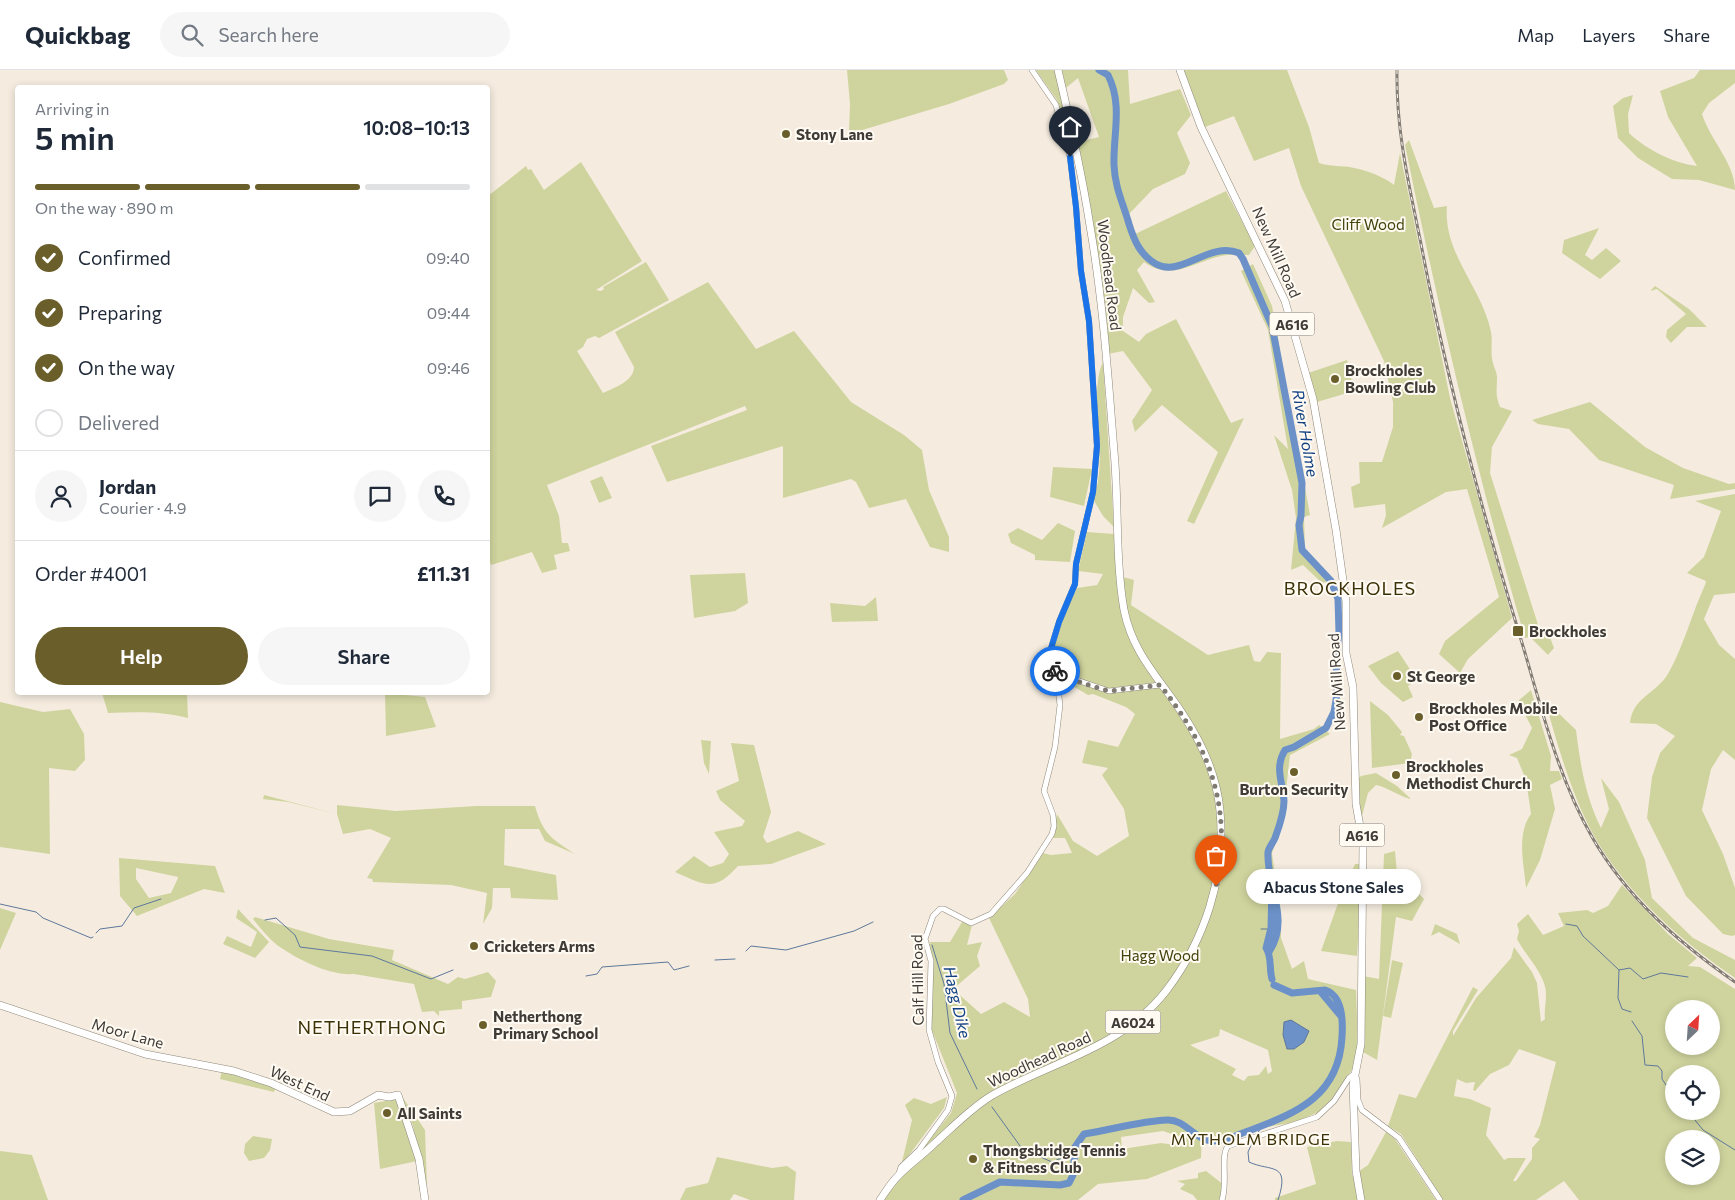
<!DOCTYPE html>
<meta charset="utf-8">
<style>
body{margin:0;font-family:Commissioner,sans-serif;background:#f6f6f7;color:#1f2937;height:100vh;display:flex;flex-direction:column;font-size:19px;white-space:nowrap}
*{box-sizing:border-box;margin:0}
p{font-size:16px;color:#747a83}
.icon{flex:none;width:28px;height:28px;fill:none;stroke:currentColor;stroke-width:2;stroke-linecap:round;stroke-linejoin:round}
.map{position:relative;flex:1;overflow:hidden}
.panel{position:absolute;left:15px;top:15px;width:475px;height:610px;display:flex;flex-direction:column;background:#fff;border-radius:5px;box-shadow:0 2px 8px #0003}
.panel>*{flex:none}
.needle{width:32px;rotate:25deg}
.tools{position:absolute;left:1665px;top:930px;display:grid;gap:10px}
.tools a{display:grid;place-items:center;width:55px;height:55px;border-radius:50%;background:#fff;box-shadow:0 2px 8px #0003;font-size:25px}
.pin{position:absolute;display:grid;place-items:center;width:42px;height:42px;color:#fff;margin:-51px -21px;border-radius:50% 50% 50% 0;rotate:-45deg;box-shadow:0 0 5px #0007}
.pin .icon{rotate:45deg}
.courier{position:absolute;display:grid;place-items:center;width:50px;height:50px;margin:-25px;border:4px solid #1a73e8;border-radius:50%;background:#fff;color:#222;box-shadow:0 1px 6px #0007}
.bubble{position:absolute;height:35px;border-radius:18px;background:#fff;box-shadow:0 2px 8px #0003;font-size:16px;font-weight:600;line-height:35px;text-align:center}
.summary em{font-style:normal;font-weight:600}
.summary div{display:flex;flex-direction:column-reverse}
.summary{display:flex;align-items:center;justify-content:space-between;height:85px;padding:0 20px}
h1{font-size:32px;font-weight:600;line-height:38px}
.bar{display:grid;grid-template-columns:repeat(4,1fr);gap:8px 5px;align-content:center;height:60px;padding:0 20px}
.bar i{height:6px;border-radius:4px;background:#e0e1e3}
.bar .current{background:#6a5e2a}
.bar p{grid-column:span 4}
.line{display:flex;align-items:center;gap:12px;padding:0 20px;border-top:1px solid #e0e1e3}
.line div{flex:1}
.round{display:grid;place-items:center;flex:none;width:52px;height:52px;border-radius:26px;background:#f6f6f7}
ol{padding:0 20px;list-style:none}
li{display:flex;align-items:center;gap:15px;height:55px}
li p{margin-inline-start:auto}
li .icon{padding:5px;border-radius:50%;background:#6a5e2a;color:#fff;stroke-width:4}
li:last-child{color:#747a83}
li i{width:28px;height:28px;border:2px solid #e0e1e3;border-radius:50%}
.button{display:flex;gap:10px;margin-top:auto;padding:10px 20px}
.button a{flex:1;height:58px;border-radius:30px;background:#6a5e2a;color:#fff;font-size:20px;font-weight:600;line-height:58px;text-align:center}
.button a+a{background:#f6f6f7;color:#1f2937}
header{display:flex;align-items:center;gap:30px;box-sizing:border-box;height:70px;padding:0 25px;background:#fff;border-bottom:1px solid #e0e1e3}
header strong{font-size:24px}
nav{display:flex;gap:28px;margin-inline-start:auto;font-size:18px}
.search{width:350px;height:45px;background:#f6f6f7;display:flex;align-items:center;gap:12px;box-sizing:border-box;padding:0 18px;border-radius:28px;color:#747a83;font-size:19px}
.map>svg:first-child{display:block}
</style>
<header>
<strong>Quickbag</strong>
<div class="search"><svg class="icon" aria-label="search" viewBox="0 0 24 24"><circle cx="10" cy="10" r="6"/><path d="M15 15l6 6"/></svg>Search here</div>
<nav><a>Map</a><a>Layers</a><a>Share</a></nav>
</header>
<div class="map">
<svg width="1735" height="1130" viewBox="0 0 1735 1130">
<rect width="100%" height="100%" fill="#f5ecdf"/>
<path fill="#cfd49e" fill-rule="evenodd" d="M847 0H1004L1008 10 1004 14 949 34 859 61 849 60 850 34Z
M1036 0H1055L1064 41 1063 48 1057 30Z
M1062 0H1128L1130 34 1180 19 1191 45 1177 63 1190 93 1185 104 1153 119 1129 144 1135 164 1226 121 1255 176 1249 185C1240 185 1229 184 1221 186 1194 192 1171 212 1144 192L1137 200 1155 232 1149 233 1133 218 1123 247V261L1139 272 1146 264 1176 249 1231 353 1244 348 1194 454 1187 451 1218 382 1162 335 1135 362 1132 351 1152 320 1123 281 1108 284 1094 158 1078 72 1099 67 1078 8 1066 18Z
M1183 0H1287L1309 57 1319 93C1331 97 1342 95 1354 98 1367 100 1384 107 1394 115L1400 83 1450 328 1512 548 1468 589 1460 603 1439 584 1445 571 1499 527 1467 419 1446 422 1382 458 1386 445 1385 434 1354 438 1351 417 1360 413 1359 392H1382L1393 357V332L1384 291 1301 116 1289 78 1254 91 1234 46 1205 57Z
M1700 0H1735V13L1709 33 1702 44C1710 70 1735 93 1735 120L1699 110 1672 109 1638 88 1618 68 1613 36 1623 28 1633 25 1628 44 1629 63C1647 80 1673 93 1697 96L1668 47 1660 21 1694 8Z
M1409 70 1434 138 1447 136C1443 184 1482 217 1491 262 1493 272 1490 283 1493 293 1494 298 1497 302 1497 307 1497 320 1495 324 1500 337L1512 341 1492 377 1490 403 1540 561 1548 562 1554 578 1548 585 1530 567 1525 568C1477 405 1439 242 1405 75Z
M581 92 642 191 596 220 601 221 604 219 603 217 646 192 669 230 599 268 595 266 587 269 583 277 577 281 603 323C614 318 634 311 634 297L615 262 708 212 756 279 794 261 851 332 904 365 922 380 929 420 949 467V482L930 477 906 429 869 438 856 412 851 409 783 428V376L667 412 651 376 747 340 745 336 547 415 559 446 562 473H568L570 481 554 485 557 499 542 503 532 482 491 495 488 486V126L526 96 528 100 531 99 544 120Z
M1599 158 1585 185 1592 190 1606 178 1621 191 1600 209 1562 183 1564 170Z
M1253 194 1272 236 1310 445 1304 447 1305 480 1330 511 1322 513 1303 495 1291 500 1296 448 1292 420 1274 365 1288 379 1268 260 1241 201Z
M1655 216 1689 239 1707 257H1687L1671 273 1666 267 1667 260 1686 244 1657 219 1650 221Z
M1347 290 1354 321 1317 332 1308 303Z
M1103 292 1114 457 1103 446 1093 429C1110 390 1087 326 1103 292Z
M1590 332 1645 377 1683 398 1729 414 1735 413V419L1670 429 1674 415 1599 390 1569 359 1538 354 1532 350Z
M1053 397 1092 399 1084 436 1050 427Z
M602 406 612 428 599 433 590 411Z
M1735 424V523L1714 525 1704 549 1719 575 1735 589V690L1723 680 1711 699 1702 740 1723 784 1735 818V865L1732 866 1723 864 1686 826 1647 748 1652 707 1660 683 1675 666 1656 654 1630 653C1633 626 1657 624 1669 602 1684 575 1692 543 1705 515L1706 511 1687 503 1704 487 1721 441 1695 431Z
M1058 453 1075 461 1070 492 1035 490V485L1011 473 1008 464 1018 458 1042 470Z
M1087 462 1114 464 1116 505 1134 510 1131 535 1208 585 1249 575 1254 591 1260 592 1267 582 1281 583 1280 669 1314 659 1319 655 1330 664 1290 685 1282 756 1272 783 1281 845V868L1292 899 1304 891 1308 909 1356 920 1358 974 1354 996 1337 1025 1321 1041 1296 1052 1215 1066 1202 1063 1201 1088 1147 1109 1098 1114 1078 1130H967L998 1114 984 1116 960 1130H883L901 1108 920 1090 917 1085 951 1043 957 1023 931 958 929 874H931L929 872H950L962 852 972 855 967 875 982 872 977 886 980 896 953 919 981 944 1004 932 1030 947 1028 929 989 848 1015 824 1043 783 1051 785 1072 783 1065 768H1053L1057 744 1073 771 1097 786 1129 766 1124 739 1102 705 1108 698 1082 693 1088 670 1118 677 1135 644 1126 637 1093 624 1088 625 1059 608C1057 600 1054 592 1053 585 1051 563 1068 538 1077 518L1097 515 1103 504 1078 501ZM1220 959 1268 980 1272 1001 1268 1004 1266 996 1259 1005 1248 1006 1244 1011 1232 1005 1236 999 1190 975 1219 966ZM1163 1061 1183 1068 1182 1076 1161 1073 1122 1079 1121 1067Z
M745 503 748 533 735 541 694 548 690 505Z
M876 527 878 551 832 552 830 533 865 536Z
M1398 581 1417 610 1408 616 1413 627 1403 632 1381 613 1368 596Z
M1531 620 1551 686 1550 701H1559L1562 709 1550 715 1555 739 1540 790 1526 818C1524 794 1516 764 1531 744L1526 710 1517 688 1509 685 1522 679 1532 658 1518 631Z
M102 623H187L188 648C162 641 135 642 108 643Z
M385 623 425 627 436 657 386 666Z
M1545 630 1576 660C1580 694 1586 728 1601 758L1609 739 1601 708 1619 732 1645 790 1652 828 1693 868 1735 890V908C1680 870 1628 825 1594 766 1572 726 1557 674 1545 630Z
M1370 631 1388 645 1402 662 1400 665 1404 666 1412 684 1410 693 1372 698Z
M0 632 43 642 70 639 84 664 85 690 75 701 49 698 50 784 0 777Z
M701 670 711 671 709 704 704 693Z
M731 673 754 675 771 742 763 767 767 773 798 761 826 774 771 794 738 796C714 823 705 815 675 802L694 786 710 797 723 793 729 784 714 762 742 756 745 751 720 730 716 721 739 711Z
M1376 703 1397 716 1411 729C1398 726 1389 718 1376 715L1368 723 1362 746 1359 740 1355 711 1361 706Z
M264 725 337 744V735L396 741 476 736H535C543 764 551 768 575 784L545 771 539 759H505L504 795 556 805 558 830 511 828 510 818H493L492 838 483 854 487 823 451 815 373 812 372 809 367 808 391 768 370 759 343 764 337 744 288 732 263 729Z
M1395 781 1398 815 1406 811 1424 829 1412 851 1396 847 1377 990 1363 982V906L1379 909 1384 784Z
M119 788 215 796 225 823 204 819 137 846 120 826ZM136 798 178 807V808L171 823 149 828 136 809Z
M1355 794H1360V838L1357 886 1321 881 1341 825Z
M1622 815 1668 864 1697 888 1688 896 1700 897 1735 919V1130H1579L1564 1111 1536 1130H1443L1401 1064 1388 1056 1399 1024 1416 1028 1473 917 1478 920 1453 961V966L1476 928 1511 888 1514 877 1532 902 1537 913 1541 952 1545 949C1544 941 1546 933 1546 925 1547 906 1525 885 1517 869L1519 861 1517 854 1528 844 1543 865 1564 856 1558 843 1587 840 1593 843 1608 836ZM1674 939H1711V976H1674ZM1519 979 1556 992 1540 1055 1534 1067 1540 1069 1532 1078V1089L1516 1111H1513L1526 1088H1508L1504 1090 1486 1065 1491 1038 1470 1029 1454 1026 1457 1009 1466 1013 1475 1012 1473 1020 1475 1021 1490 1004 1509 995ZM1674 1004H1711V1041H1674ZM1674 1069H1711V1106H1674Z
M0 838 16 843 0 880Z
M238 839 269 872 255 888 223 874 227 866 251 877 257 862 236 848Z
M255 847 329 869 394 880 392 890 448 914 458 907 465 909 488 902 496 911 491 927 462 931V939L439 941V946L434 941 422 942 414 914 354 904C329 906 297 889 277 875 268 868 260 858 253 849Z
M1435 854 1457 864 1460 874 1439 862 1431 866Z
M1392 890 1403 893 1391 948 1383 946Z
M222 1000 276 1017 274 1022 220 1009Z
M947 1027 944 1038 901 1096 912 1050 905 1035 914 1028 931 1034Z
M403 1028 425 1060 427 1116 413 1056Z
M397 1029 417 1091 380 1099 374 1033Z
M1386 1062 1395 1069 1436 1130H1275V1128L1316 1114 1307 1077 1337 1071 1351 1072 1352 1106 1368 1095Z
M253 1066 272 1069 270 1080 264 1088 249 1091 244 1083 245 1074Z
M0 1081 32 1085 48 1130H0Z
M717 1087 772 1098 787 1096 796 1102 794 1130H750L734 1124 730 1130H680L686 1118 708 1113Z
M1206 1101 1224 1115 1219 1130H1197L1193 1125 1180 1119 1185 1114 1177 1111 1198 1108V1103Z"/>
<path fill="#6b91c8" stroke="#5e789c" d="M1291 950 1309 961 1304 972 1294 979H1287L1283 965 1284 952Z"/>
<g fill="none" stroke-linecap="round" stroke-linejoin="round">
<path stroke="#5e789c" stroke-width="1" d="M0 834 36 842 43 848 91 868 93 867
M265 850 276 848 295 865 300 877 372 886 431 909 453 900
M1566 854 1577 856 1583 866 1619 900 1630 898 1643 909 1661 903 1688 907
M1261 859H1271
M96 863 100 859 122 856 134 838 161 829
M932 875 944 914 950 963 977 1019
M746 881 751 876 786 880 854 861 873 852
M715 890 735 889
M1619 900 1618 928 1622 939 1631 942
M586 906 597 904 602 897 668 892 674 900 689 896
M1632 951 1642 966 1645 995 1658 996 1662 1001V1009L1674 1027
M992 1037 1028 1087 1036 1085 1052 1092 1059 1089H1069L1075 1077
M1695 1050 1703 1060 1735 1080
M1256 1065 1262 1057
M1253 1071 1248 1082 1249 1092C1270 1102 1291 1091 1278 1130"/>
<path stroke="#6b91c8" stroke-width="7" d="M1099 0 1108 5C1123 35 1113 64 1114 95 1115 118 1123 133 1129 154 1134 170 1140 185 1156 194 1181 208 1209 171 1239 183L1243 189 1272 256 1302 413 1301 446 1299 455 1302 480 1331 511 1338 529 1339 563 1336 587 1337 624 1334 642 1326 658 1294 677 1285 680C1274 698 1283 713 1284 731 1284 744 1279 757 1275 768 1273 773 1269 777 1268 782 1266 816 1291 849 1269 882
M1272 909C1269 899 1272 886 1266 878L1271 858 1272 814
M1320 921 1340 945
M963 1130 1000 1112 1060 1115 1069 1113 1073 1105 1075 1077 1084 1064C1111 1060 1140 1051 1167 1050 1184 1049 1193 1067 1207 1070 1222 1074 1238 1064 1251 1060 1299 1042 1339 1025 1342 967 1343 951 1343 926 1325 920L1292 923 1274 915"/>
<defs>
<path id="minor" d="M1056 603 1109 621 1160 615
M899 1103 901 1097 919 1080 948 1040 952 1026 938 992 929 960 931 891 925 869 933 846 940 839H944L971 853 991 844 1027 803 1052 764 1054 756 1053 745 1044 721 1055 677 1060 635 1056 603 1049 585 1059 552 1075 514 1076 494 1093 422 1097 376 1089 251 1081 201 1076 137 1070 87 1056 35 1032 0
M1222 1130C1228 1112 1220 1086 1228 1076L1317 1047 1334 1031 1349 1008 1354 1004 1357 1009 1358 1030 1362 1040 1399 1068 1440 1130"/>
<path id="major" d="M1180 0 1201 57 1285 231 1313 329 1336 460 1346 532V583L1353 617 1356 734 1363 773 1361 974 1353 1015 1356 1101 1361 1130
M0 935 145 984 234 1001 271 1013 334 1042 350 1041 378 1025 389 1027 398 1025 419 1089 425 1130
M880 1130C886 1121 892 1111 900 1104 911 1093 924 1084 935 1073 953 1057 970 1039 991 1026 1050 992 1121 979 1166 921 1205 870 1226 806 1220 741 1217 705 1202 673 1182 643 1159 608 1133 584 1124 540 1115 488 1119 433 1114 381 1108 306 1103 230 1090 156 1082 104 1070 51 1058 0"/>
</defs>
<use href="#minor" stroke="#8f887b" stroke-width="6"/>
<use href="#major" stroke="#8f887b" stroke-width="8"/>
<use href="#minor" stroke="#fff" stroke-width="5"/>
<use href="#major" stroke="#fff" stroke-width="7"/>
<defs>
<path id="rail" d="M1397 0C1396 62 1409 114 1421 174 1446 305 1480 435 1519 563 1540 631 1556 704 1592 767 1627 828 1678 872 1735 912"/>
</defs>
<use href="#rail" stroke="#837d75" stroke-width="3"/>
<use href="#rail" stroke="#fffaf2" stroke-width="1" stroke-dasharray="4" stroke-linecap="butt"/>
</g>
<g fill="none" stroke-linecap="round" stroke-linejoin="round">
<path stroke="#7f7a72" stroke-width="5" stroke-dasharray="0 9" d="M1055 601 1082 613 1109 621 1160 615C1209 676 1233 737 1216 816"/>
<path stroke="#1a73e8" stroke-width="6" d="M1055 601 1049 585 1059 552 1075 514 1076 494 1093 422 1097 376 1089 251 1081 201 1076 137 1070 87"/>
</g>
<g fill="#6a5e2a" stroke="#fffaf2" stroke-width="2">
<circle cx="786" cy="64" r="5"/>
<circle cx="1335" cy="309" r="5"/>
<rect x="1512" y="555" width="12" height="12" rx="2.5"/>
<circle cx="1397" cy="606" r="5"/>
<circle cx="1419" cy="647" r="5"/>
<circle cx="1294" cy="702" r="5"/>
<circle cx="1396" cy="705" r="5"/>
<circle cx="474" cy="876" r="5"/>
<circle cx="483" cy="955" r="5"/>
<circle cx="387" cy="1043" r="5"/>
<circle cx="973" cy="1089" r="5"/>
</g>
<g text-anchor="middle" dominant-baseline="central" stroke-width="4" stroke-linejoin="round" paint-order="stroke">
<g fill="#fffaf2" stroke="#79756f" stroke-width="1">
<rect x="1269.5" y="242.5" width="45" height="23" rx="4"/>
<rect x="1339.5" y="753.5" width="45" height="23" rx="4"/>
<rect x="1105.5" y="940.5" width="55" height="23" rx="4"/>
</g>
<g font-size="14" font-weight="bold" fill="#3f3c37">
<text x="1292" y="254">A616</text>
<text x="1362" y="765">A616</text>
<text x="1133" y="952">A6024</text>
</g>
<g font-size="15" font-weight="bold" fill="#3f3c37" stroke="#fffaf2" text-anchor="start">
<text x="796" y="64">Stony Lane</text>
<text x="1345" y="300">Brockholes<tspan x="1345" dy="17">Bowling Club</tspan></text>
<text x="1529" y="561">Brockholes</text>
<text x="1407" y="606">St George</text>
<text x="1429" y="638">Brockholes Mobile<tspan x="1429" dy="17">Post Office</tspan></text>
<text x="1406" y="696">Brockholes<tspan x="1406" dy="17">Methodist Church</tspan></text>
<text x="1294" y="719" text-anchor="middle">Burton Security</text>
<text x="484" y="876">Cricketers Arms</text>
<text x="493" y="946">Netherthong<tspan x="493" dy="17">Primary School</tspan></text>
<text x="397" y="1043">All Saints</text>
<text x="983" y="1080">Thongsbridge Tennis<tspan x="983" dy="17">&amp; Fitness Club</tspan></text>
</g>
<g font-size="15" fill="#41430c" stroke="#fffaf2">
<text x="1368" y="154">Cliff Wood</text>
<text x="1160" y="885">Hagg Wood</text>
</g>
<g font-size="15" fill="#3f3c37" stroke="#fffaf2">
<text transform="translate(1277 182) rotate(66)">New Mill Road</text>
<text transform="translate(1110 205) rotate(83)">Woodhead Road</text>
<text transform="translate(1336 612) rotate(-94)">New Mill Road</text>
<text transform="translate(917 910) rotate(-91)">Calf Hill Road</text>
<text transform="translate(128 963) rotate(16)">Moor Lane</text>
<text transform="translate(1039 989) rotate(-25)">Woodhead Road</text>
<text transform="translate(300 1013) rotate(25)">West End</text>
</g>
<g font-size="16" font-style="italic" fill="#114184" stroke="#fffaf2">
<text transform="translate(1306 363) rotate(80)">River Holme</text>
<text transform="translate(958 932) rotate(77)">Hagg Dike</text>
</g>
<g font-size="16" letter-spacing="1" fill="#3b3106" stroke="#fffaf2">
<text x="1251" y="1068">MYTHOLM BRIDGE</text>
</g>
<g font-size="18" letter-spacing="1" fill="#3b3106" stroke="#fffaf2">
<text x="1350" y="518">BROCKHOLES</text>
<text x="372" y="957">NETHERTHONG</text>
</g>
</g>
</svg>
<div class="tools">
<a><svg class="needle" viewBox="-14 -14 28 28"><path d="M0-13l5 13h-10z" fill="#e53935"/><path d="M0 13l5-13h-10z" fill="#747a83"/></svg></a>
<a><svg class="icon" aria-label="locate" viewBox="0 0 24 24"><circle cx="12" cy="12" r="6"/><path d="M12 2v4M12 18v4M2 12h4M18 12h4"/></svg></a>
<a><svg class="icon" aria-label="layers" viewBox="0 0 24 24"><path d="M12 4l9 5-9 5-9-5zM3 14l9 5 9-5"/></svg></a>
</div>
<div class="pin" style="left:1216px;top:816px;background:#ea580c"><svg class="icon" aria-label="bag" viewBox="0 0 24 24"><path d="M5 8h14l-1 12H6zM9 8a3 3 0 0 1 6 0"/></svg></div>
<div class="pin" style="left:1070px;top:87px;background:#1f2937"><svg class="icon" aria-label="home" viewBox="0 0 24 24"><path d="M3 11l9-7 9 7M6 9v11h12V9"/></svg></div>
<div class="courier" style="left:1055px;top:601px"><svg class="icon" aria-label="bike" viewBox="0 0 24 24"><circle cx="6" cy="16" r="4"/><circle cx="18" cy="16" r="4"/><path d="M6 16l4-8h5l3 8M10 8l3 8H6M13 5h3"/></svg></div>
<div class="bubble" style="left:1246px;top:799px;width:175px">Abacus Stone Sales</div>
<section class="panel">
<div class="summary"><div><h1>5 min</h1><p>Arriving in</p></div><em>10:08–10:13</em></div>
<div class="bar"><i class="current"></i><i class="current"></i><i class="current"></i><i></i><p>On the way · 890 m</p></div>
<ol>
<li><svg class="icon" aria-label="check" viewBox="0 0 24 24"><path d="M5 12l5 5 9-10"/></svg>Confirmed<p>09:40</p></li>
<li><svg class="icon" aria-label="check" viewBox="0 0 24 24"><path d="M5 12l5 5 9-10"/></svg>Preparing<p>09:44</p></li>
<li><svg class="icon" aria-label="check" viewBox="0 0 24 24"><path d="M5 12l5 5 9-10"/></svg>On the way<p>09:46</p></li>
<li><i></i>Delivered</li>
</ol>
<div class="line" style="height:90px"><a class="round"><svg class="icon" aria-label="person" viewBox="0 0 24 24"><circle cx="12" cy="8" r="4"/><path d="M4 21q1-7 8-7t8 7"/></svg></a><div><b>Jordan</b><p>Courier · 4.9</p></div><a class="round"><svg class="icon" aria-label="chat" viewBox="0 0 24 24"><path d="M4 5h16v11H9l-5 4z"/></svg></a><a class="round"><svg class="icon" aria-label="phone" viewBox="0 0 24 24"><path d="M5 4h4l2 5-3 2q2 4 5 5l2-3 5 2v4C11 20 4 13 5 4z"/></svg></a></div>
<div class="line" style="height:65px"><div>Order #4001</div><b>£11.31</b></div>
<div class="button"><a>Help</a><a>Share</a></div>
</section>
</div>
